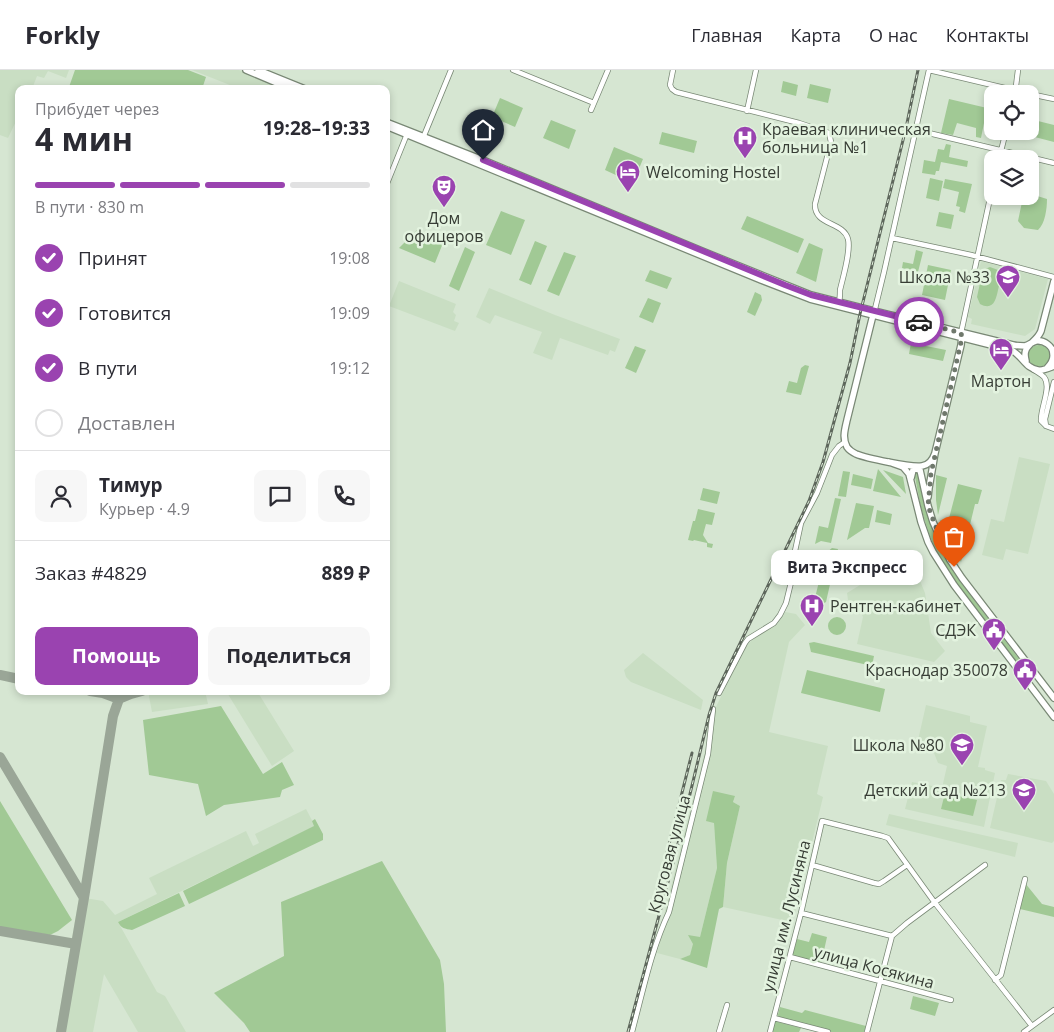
<!DOCTYPE html>
<html lang="ru">
<meta charset="utf-8">
<style>
body{margin:0;font-family:"Open Sans",sans-serif;background:#f7f7f7;color:#2b2b33;height:100vh;display:flex;flex-direction:column;font-size:19px;white-space:nowrap}
*{box-sizing:border-box;margin:0}
p{font-size:16px;color:#7c7c81}
.icon{flex:none;width:28px;height:28px;fill:none;stroke:currentColor;stroke-width:2;stroke-linecap:round;stroke-linejoin:round}
.map{position:relative;flex:1;overflow:hidden}
.panel{position:absolute;left:15px;top:15px;width:375px;height:610px;display:flex;flex-direction:column;background:#fff;border-radius:10px;box-shadow:0 2px 8px #0003}
.panel>*{flex:none}
.tools{position:absolute;left:984px;top:15px;display:grid;gap:10px}
.tools a{display:grid;place-items:center;width:55px;height:55px;border-radius:10px;background:#fff;box-shadow:0 2px 8px #0003;font-size:25px}
.pin{position:absolute;display:grid;place-items:center;width:42px;height:42px;color:#fff;margin:-51px -21px;border-radius:50% 50% 50% 0;rotate:-45deg;box-shadow:0 0 5px #0007}
.pin .icon{rotate:45deg}
.courier{position:absolute;display:grid;place-items:center;width:50px;height:50px;margin:-25px;border:4px solid #9a43b0;border-radius:50%;background:#fff;color:#222;box-shadow:0 1px 6px #0007}
.bubble{position:absolute;height:35px;border-radius:10px;background:#fff;box-shadow:0 2px 8px #0003;font-size:16px;font-weight:700;line-height:35px;text-align:center}
.overview em{font-style:normal;font-weight:700}
.overview div{display:flex;flex-direction:column-reverse}
.overview{display:flex;align-items:center;justify-content:space-between;height:85px;padding:0 20px}
h1{font-size:32px;font-weight:700;line-height:38px}
.bar{display:grid;grid-template-columns:repeat(4,1fr);gap:8px 5px;align-content:center;height:60px;padding:0 20px}
.bar i{height:6px;border-radius:4px;background:#e1e1e2}
.bar .active{background:#9a43b0}
.bar p{grid-column:span 4}
.line{display:flex;align-items:center;gap:12px;padding:0 20px;border-top:1px solid #e1e1e2}
.line div{flex:1}
.round{display:grid;place-items:center;flex:none;width:52px;height:52px;border-radius:10px;background:#f7f7f7}
ol{padding:0 20px;list-style:none}
li{display:flex;align-items:center;gap:15px;height:55px}
li p{margin-inline-start:auto}
li .icon{padding:5px;border-radius:50%;background:#9a43b0;color:#fff;stroke-width:4}
li:last-child{color:#7c7c81}
li i{width:28px;height:28px;border:2px solid #e1e1e2;border-radius:50%}
.cta{display:flex;gap:10px;margin-top:auto;padding:10px 20px}
.cta a{flex:1;height:58px;border-radius:10px;background:#9a43b0;color:#fff;font-size:20px;font-weight:700;line-height:58px;text-align:center}
.cta a+a{background:#f7f7f7;color:#2b2b33}
header{display:flex;align-items:center;gap:30px;box-sizing:border-box;height:70px;padding:0 25px;background:#fff;border-bottom:1px solid #e1e1e2}
header strong{font-size:24px}
nav{display:flex;gap:28px;margin-inline-start:auto;font-size:18px}
.map>svg:first-child{display:block}
</style>
<header>
<strong>Forkly</strong>
<nav><a>Главная</a><a>Карта</a><a>О нас</a><a>Контакты</a></nav>
</header>
<div class="map">
<svg width="1054" height="962" viewBox="0 0 1054 962">
<rect width="100%" height="100%" fill="#d6e6d2"/>
<path fill="#c9dec3" d="M0 0H69L66 8 48 1 44 8 37 6 32 19H19V45L8 68 0 65Z
M192 0H239L284 19H240Z
M981 191 1048 209 1035 259 1025 266 971 254 972 249 968 247Z
M399 211 456 234 453 242 456 245 454 251 459 253 455 261 389 236Z
M489 218 555 245 620 269 615 282 610 280 608 285 560 268 552 290 533 283 542 262 495 245 490 254 476 247Z
M1019 387 1050 394 1028 484 1006 479 1003 490 982 485 991 449 1004 452Z
M904 488 914 496 925 523 931 563 945 581 934 592 857 574 863 547 856 532 848 530 847 523Z
M785 542 796 544 805 555 789 572 769 662 828 676 817 724 823 727 794 847H792L791 852 723 837 727 793 740 736 733 732 735 726 714 753 717 798 700 867 694 874 690 885 680 889 657 883 663 860 661 857 716 637 744 579 752 570 778 553Z
M643 583 703 630 701 640 631 612 626 607 624 600Z
M148 621H205L208 634 152 642Z
M226 621H257L294 681 272 696Z
M926 635 970 646V652L987 656 978 697 985 698V700L995 703 984 757 905 739 912 712 942 718 947 696 938 693 934 683 916 679Z
M1008 704 1046 711 1054 724V771L1052 773 990 758 1001 710H1006Z
M306 739 315 756 118 852 157 922 165 926 186 962H138L104 904 93 962H56L79 827 103 831 115 845 157 824 149 808 246 761 253 776 259 773 255 764Z
M889 744 1018 773 1015 787 886 755Z"/>
<path fill="#a1c995" d="M75 0H188L206 7 202 19H73L69 17Z
M783 11 798 15 796 26 781 22Z
M810 14 831 19 828 33 807 28Z
M500 28 523 38 515 57 492 47Z
M949 29 987 38 981 68 976 67V58L957 53 953 65 941 63Z
M1030 49 1054 55V72L1027 65V61H1030Z
M551 50 576 60 569 79 543 68Z
M662 62 697 71 694 83 659 74Z
M946 74 951 75 949 87 968 91 967 97 941 92 939 101H936L935 105 922 103 924 90 935 92 938 79 944 80Z
M614 77 643 89 633 113 605 100Z
M930 108 943 111 939 131 926 128Z
M945 109 972 114 965 143 959 141 960 137 956 136 959 122 943 118Z
M1034 125 1047 129C1047 139 1045 154 1038 160L1024 158 1018 151 1022 132 1030 126Z
M501 141 525 150 511 185 486 175Z
M939 142 954 145 951 159 936 156Z
M747 146 804 169 798 183 741 159Z
M417 160 445 168 435 193 399 178Z
M535 171 547 176 531 215 519 210Z
M809 173 823 179 816 212 796 203Z
M465 177 475 182 459 221 449 216Z
M916 180 923 182 918 202 902 198 903 192 913 194Z
M564 182 576 186 559 226 547 221Z
M928 195 951 200 945 230 922 225Z
M990 197 998 200C1002 207 1000 212 998 220 996 230 993 241 980 234L977 227 982 204 985 199Z
M650 200 672 208 667 219 645 211Z
M755 222 761 225 762 230 755 246 747 242Z
M648 228 661 233 653 253 639 247Z
M911 273 946 280 943 291 909 284Z
M1028 286a11 11 0 1 1 22 0a11 11 0 1 1-22 0Z
M635 276 646 280 636 303 625 298Z
M805 295 809 296 801 325 786 322 789 311 797 313 801 298Z
M878 399 901 427 873 421Z
M883 400 903 407 906 424Z
M843 401 850 402 846 427 838 426Z
M918 401 926 436 933 462 949 495 959 510 1032 606 1030 609 1027 608 955 513 936 481 929 464 921 438 914 402Z
M853 404 873 409 871 419 851 415Z
M936 405 947 408 938 445 936 430Z
M958 414 982 420 978 434H975L961 492 940 450 948 452Z
M703 418 720 422 717 434 700 430Z
M835 428 841 429 831 473 821 471 815 474 819 456 828 458Z
M856 433 874 436 869 458H865L847 470Z
M698 439 715 443 712 455 706 454 703 465 708 473 713 474 712 478 707 477V473L694 470 693 471 688 470 693 451H695Z
M877 440 892 444 890 455 875 452Z
M832 478 838 479 826 532 812 540 826 483Z
M828 556a9 9 0 1 1 18 0a9 9 0 1 1-18 0Z
M814 572 874 586 872 596 811 582 809 573Z
M807 600 885 619 880 642 801 623Z
M221 636 263 704 282 692 294 715 282 720 280 727 224 735 206 746 198 714 149 705 143 650Z
M713 721 735 726 733 732 740 736 727 793 723 837 719 839 707 898 680 889 690 885 693 874 688 865 700 867 717 798 714 753 706 751Z
M945 723 977 730 973 746 941 739Z
M0 731 72 850 58 861 50 865 0 857Z
M315 749 323 764V770L189 834 183 821 314 756 312 751Z
M382 791 440 890 444 914 446 962H250L244 953 214 923 284 886 281 832Z
M1025 813 1042 834 1054 837V847L1020 839Z
M179 823 185 836 132 860C125 859 121 858 118 852Z
M812 863 827 867 821 894 792 887 797 869 809 872Z
M913 926 939 933 935 946 910 939Z
M780 937 802 943 805 940 866 956 864 962H830L777 948Z
M774 951 801 958 799 962H772Z"/>
<g fill="none" stroke-linecap="round" stroke-linejoin="round">
<path stroke="#9aa697" stroke-width="10" d="M0 605 19 609
M90 621 103 623 119 629
M0 687 84 828 61 962
M84 828 113 646 119 629 131 624 142 621
M0 861 76 874"/>
<defs>
<path id="minor" d="M513 0 594 33
M673 0 670 15 672 19 676 22 799 53 829 63 831 72 815 134C814 156 843 151 848 169 851 181 843 207 840 220 840 224 840 228 839 232
M929 0 1030 24
M1015 24 1018 0
M1030 24 1054 29
M591 40 608 0
M747 41 756 0
M916 60 1054 93
M423 68 451 0
M999 89 1006 61
M386 116 407 64
M892 168 971 185 1054 207
M874 243 884 202 929 0
M961 263 992 119
M1034 300C1037 302 1041 304 1044 307 1052 317 1040 339 1041 351L1046 356 1054 359
M1046 356 1045 349 1054 312
M719 623 745 573 748 569 774 553 780 545 786 533 794 500 795 481 801 453 817 423 832 385 839 376 845 372
M812 795 874 813 879 814 884 811 907 795
M801 843 892 866
M790 887 951 930
M995 910 1001 905 1025 809
M774 948 828 962
M632 962C643 921 651 880 669 842L708 684 713 639
M719 962 727 935
M770 962 801 843 822 751 882 766 888 768 935 833 1032 956
M867 962 892 866 907 853 985 795
M1024 962 1054 940"/>
<path id="major" d="M246 0 291 19
M258 0 305 19
M386 52 483 90 702 181 811 225 882 243 1013 275C1017 276 1020 276 1025 276 1029 275 1032 272 1036 271 1044 270 1053 276 1053 284 1054 290 1051 294 1047 298
M386 56 761 210 810 229 1011 280C1022 285 1026 299 1038 300 1043 301 1049 298 1054 296
M873 245 847 350C845 359 842 368 847 377 849 380 852 382 856 384 866 388 912 398 922 396 929 395 933 389 935 383
M1026 291C1021 274 1036 274 1041 261L1054 211
M889 392 903 397 909 404 921 452 928 472 933 482 954 515 1054 647
M911 408 913 400 916 399 920 400 928 436 933 452 950 490 962 508 1054 628
M928 427 929 418 935 383 961 275 962 265"/>
</defs>
<use href="#minor" stroke="#798875" stroke-width="6"/>
<use href="#major" stroke="#798875" stroke-width="8"/>
<use href="#minor" stroke="#fff" stroke-width="4.5"/>
<use href="#major" stroke="#fff" stroke-width="5.5"/>
<defs>
<path id="rail" d="M657 822 692 683
M628 962 677 778 709 645 716 623 809 431 823 392 850 293 860 244 906 58 918 0"/>
</defs>
<use href="#rail" stroke="#5e675c" stroke-width="3"/>
<use href="#rail" stroke="#e3f3df" stroke-width="1" stroke-dasharray="4" stroke-linecap="butt"/>
</g>
<g fill="none" stroke-linecap="round" stroke-linejoin="round">
<path stroke="#6f786c" stroke-width="5" stroke-dasharray="0 9" d="M919 252 961 263 962 268 931 403 928 436 942 473 954 497"/>
<path stroke="#9a43b0" stroke-width="6" d="M483 90 785 215 811 225 919 252"/>
</g>
<defs>
<symbol id="hospital-pin" viewBox="-11 -11 22 30"><path d="M0 17L-7.5 6A9.5 9.5 0 1 1 7.5 6Z" fill="#9a43b0" stroke="#e3f3df"/><path d="M-5-5h3v3.5h4V-5h3V5h-3V1.5h-4V5h-3Z" fill="#fff"/></symbol>
<symbol id="hotel-pin" viewBox="-11 -11 22 30"><path d="M0 17L-7.5 6A9.5 9.5 0 1 1 7.5 6Z" fill="#9a43b0" stroke="#e3f3df"/><path d="M-6-4.5h1.5V1H6V5H4.5V3h-9V5H-6ZM-4 0a1.8 1.8 0 1 1 3.6 0ZM.5 0V-2.5h3Q6-2.5 6 0Z" fill="#fff"/></symbol>
<symbol id="theatre-pin" viewBox="-11 -11 22 30"><path d="M0 17L-7.5 6A9.5 9.5 0 1 1 7.5 6Z" fill="#9a43b0" stroke="#e3f3df"/><path d="M-5-5.5Q0-4 5-5.5V0Q5 5 0 6Q-5 5-5 0ZM-3.3-2.5H-1v1.5H-3.3ZM1-2.5H3.3v1.5H1ZM-2.8 1Q0 5.5 2.8 1Z" fill="#fff"/></symbol>
<symbol id="school-pin" viewBox="-11 -11 22 30"><path d="M0 17L-7.5 6A9.5 9.5 0 1 1 7.5 6Z" fill="#9a43b0" stroke="#e3f3df"/><path d="M0-5L7-2L0 1L-7-2ZM-4 1L0 2.5L4 1V4Q0 6-4 4Z" fill="#fff"/></symbol>
<symbol id="civic-pin" viewBox="-11 -11 22 30"><path d="M0 17L-7.5 6A9.5 9.5 0 1 1 7.5 6Z" fill="#9a43b0" stroke="#e3f3df"/><path d="M-.6-6.5H3V-4.5H.6V-3L4-1V1h2V6H-6V1h2V-1L-.6-3ZM-1.2 2.5V6h2.4V2.5Z" fill="#fff"/></symbol>
</defs>
<g fill-rule="evenodd">
<use href="#hospital-pin" x="731" y="54" width="28" height="38"/>
<use href="#hotel-pin" x="614" y="88" width="28" height="38"/>
<use href="#theatre-pin" x="430" y="103" width="28" height="38"/>
<use href="#school-pin" x="994" y="193" width="28" height="38"/>
<use href="#hotel-pin" x="987" y="266" width="28" height="38"/>
<use href="#hospital-pin" x="798" y="522" width="28" height="38"/>
<use href="#civic-pin" x="980" y="546" width="28" height="38"/>
<use href="#civic-pin" x="1011" y="586" width="28" height="38"/>
<use href="#school-pin" x="948" y="661" width="28" height="38"/>
<use href="#school-pin" x="1010" y="706" width="28" height="38"/>
</g>
<g text-anchor="middle" dominant-baseline="central" stroke-width="5" stroke-linejoin="round" paint-order="stroke">
<g font-size="16" fill="#373d35" stroke="#e3f3df" text-anchor="end">
<text x="762" y="59" text-anchor="start">Краевая клиническая<tspan x="762" dy="18">больница №1</tspan></text>
<text x="646" y="102" text-anchor="start">Welcoming Hostel</text>
<text x="444" y="148" text-anchor="middle">Дом<tspan x="444" dy="18">офицеров</tspan></text>
<text x="990" y="207">Школа №33</text>
<text x="1001" y="311" text-anchor="middle">Мартон</text>
<text x="830" y="536" text-anchor="start">Рентген-кабинет</text>
<text x="976" y="560">СДЭК</text>
<text x="1008" y="600">Краснодар 350078</text>
<text x="944" y="675">Школа №80</text>
<text x="1006" y="720">Детский сад №213</text>
</g>
<g font-size="16" fill="#373d35" stroke="#e3f3df">
<text transform="translate(669 784) rotate(-75)">Круговая улица</text>
<text transform="translate(786 846) rotate(-76)">улица им. Лусиняна</text>
<text transform="translate(874 897) rotate(15)">улица Косякина</text>
</g>
</g>
</svg>
<div class="tools">
<a><svg class="icon" aria-label="locate" viewBox="0 0 24 24"><circle cx="12" cy="12" r="6"/><path d="M12 2v4M12 18v4M2 12h4M18 12h4"/></svg></a>
<a><svg class="icon" aria-label="layers" viewBox="0 0 24 24"><path d="M12 4l9 5-9 5-9-5zM3 14l9 5 9-5"/></svg></a>
</div>
<div class="pin" style="left:954px;top:497px;background:#ea580c"><svg class="icon" aria-label="bag" viewBox="0 0 24 24"><path d="M5 8h14l-1 12H6zM9 8a3 3 0 0 1 6 0"/></svg></div>
<div class="pin" style="left:483px;top:90px;background:#1f2937"><svg class="icon" aria-label="home" viewBox="0 0 24 24"><path d="M3 11l9-7 9 7M6 9v11h12V9"/></svg></div>
<div class="courier" style="left:919px;top:252px"><svg class="icon" aria-label="car" viewBox="0 0 24 24"><path d="M5 17H2v-5l4-1 3-4h7l3 4 3 1v5h-3M9 17h6M6 11h13"/><circle cx="7" cy="17" r="2"/><circle cx="17" cy="17" r="2"/></svg></div>
<div class="bubble" style="left:771px;top:480px;width:152px">Вита Экспресс</div>
<section class="panel">
<div class="overview"><div><h1>4 мин</h1><p>Прибудет через</p></div><em>19:28–19:33</em></div>
<div class="bar"><i class="active"></i><i class="active"></i><i class="active"></i><i></i><p>В пути · 830 m</p></div>
<ol>
<li><svg class="icon" aria-label="check" viewBox="0 0 24 24"><path d="M5 12l5 5 9-10"/></svg>Принят<p>19:08</p></li>
<li><svg class="icon" aria-label="check" viewBox="0 0 24 24"><path d="M5 12l5 5 9-10"/></svg>Готовится<p>19:09</p></li>
<li><svg class="icon" aria-label="check" viewBox="0 0 24 24"><path d="M5 12l5 5 9-10"/></svg>В пути<p>19:12</p></li>
<li><i></i>Доставлен</li>
</ol>
<div class="line" style="height:90px"><a class="round"><svg class="icon" aria-label="person" viewBox="0 0 24 24"><circle cx="12" cy="8" r="4"/><path d="M4 21q1-7 8-7t8 7"/></svg></a><div><b>Тимур</b><p>Курьер · 4.9</p></div><a class="round"><svg class="icon" aria-label="chat" viewBox="0 0 24 24"><path d="M4 5h16v11H9l-5 4z"/></svg></a><a class="round"><svg class="icon" aria-label="phone" viewBox="0 0 24 24"><path d="M5 4h4l2 5-3 2q2 4 5 5l2-3 5 2v4C11 20 4 13 5 4z"/></svg></a></div>
<div class="line" style="height:65px"><div>Заказ #4829</div><b>889 ₽</b></div>
<div class="cta"><a>Помощь</a><a>Поделиться</a></div>
</section>
</div>
